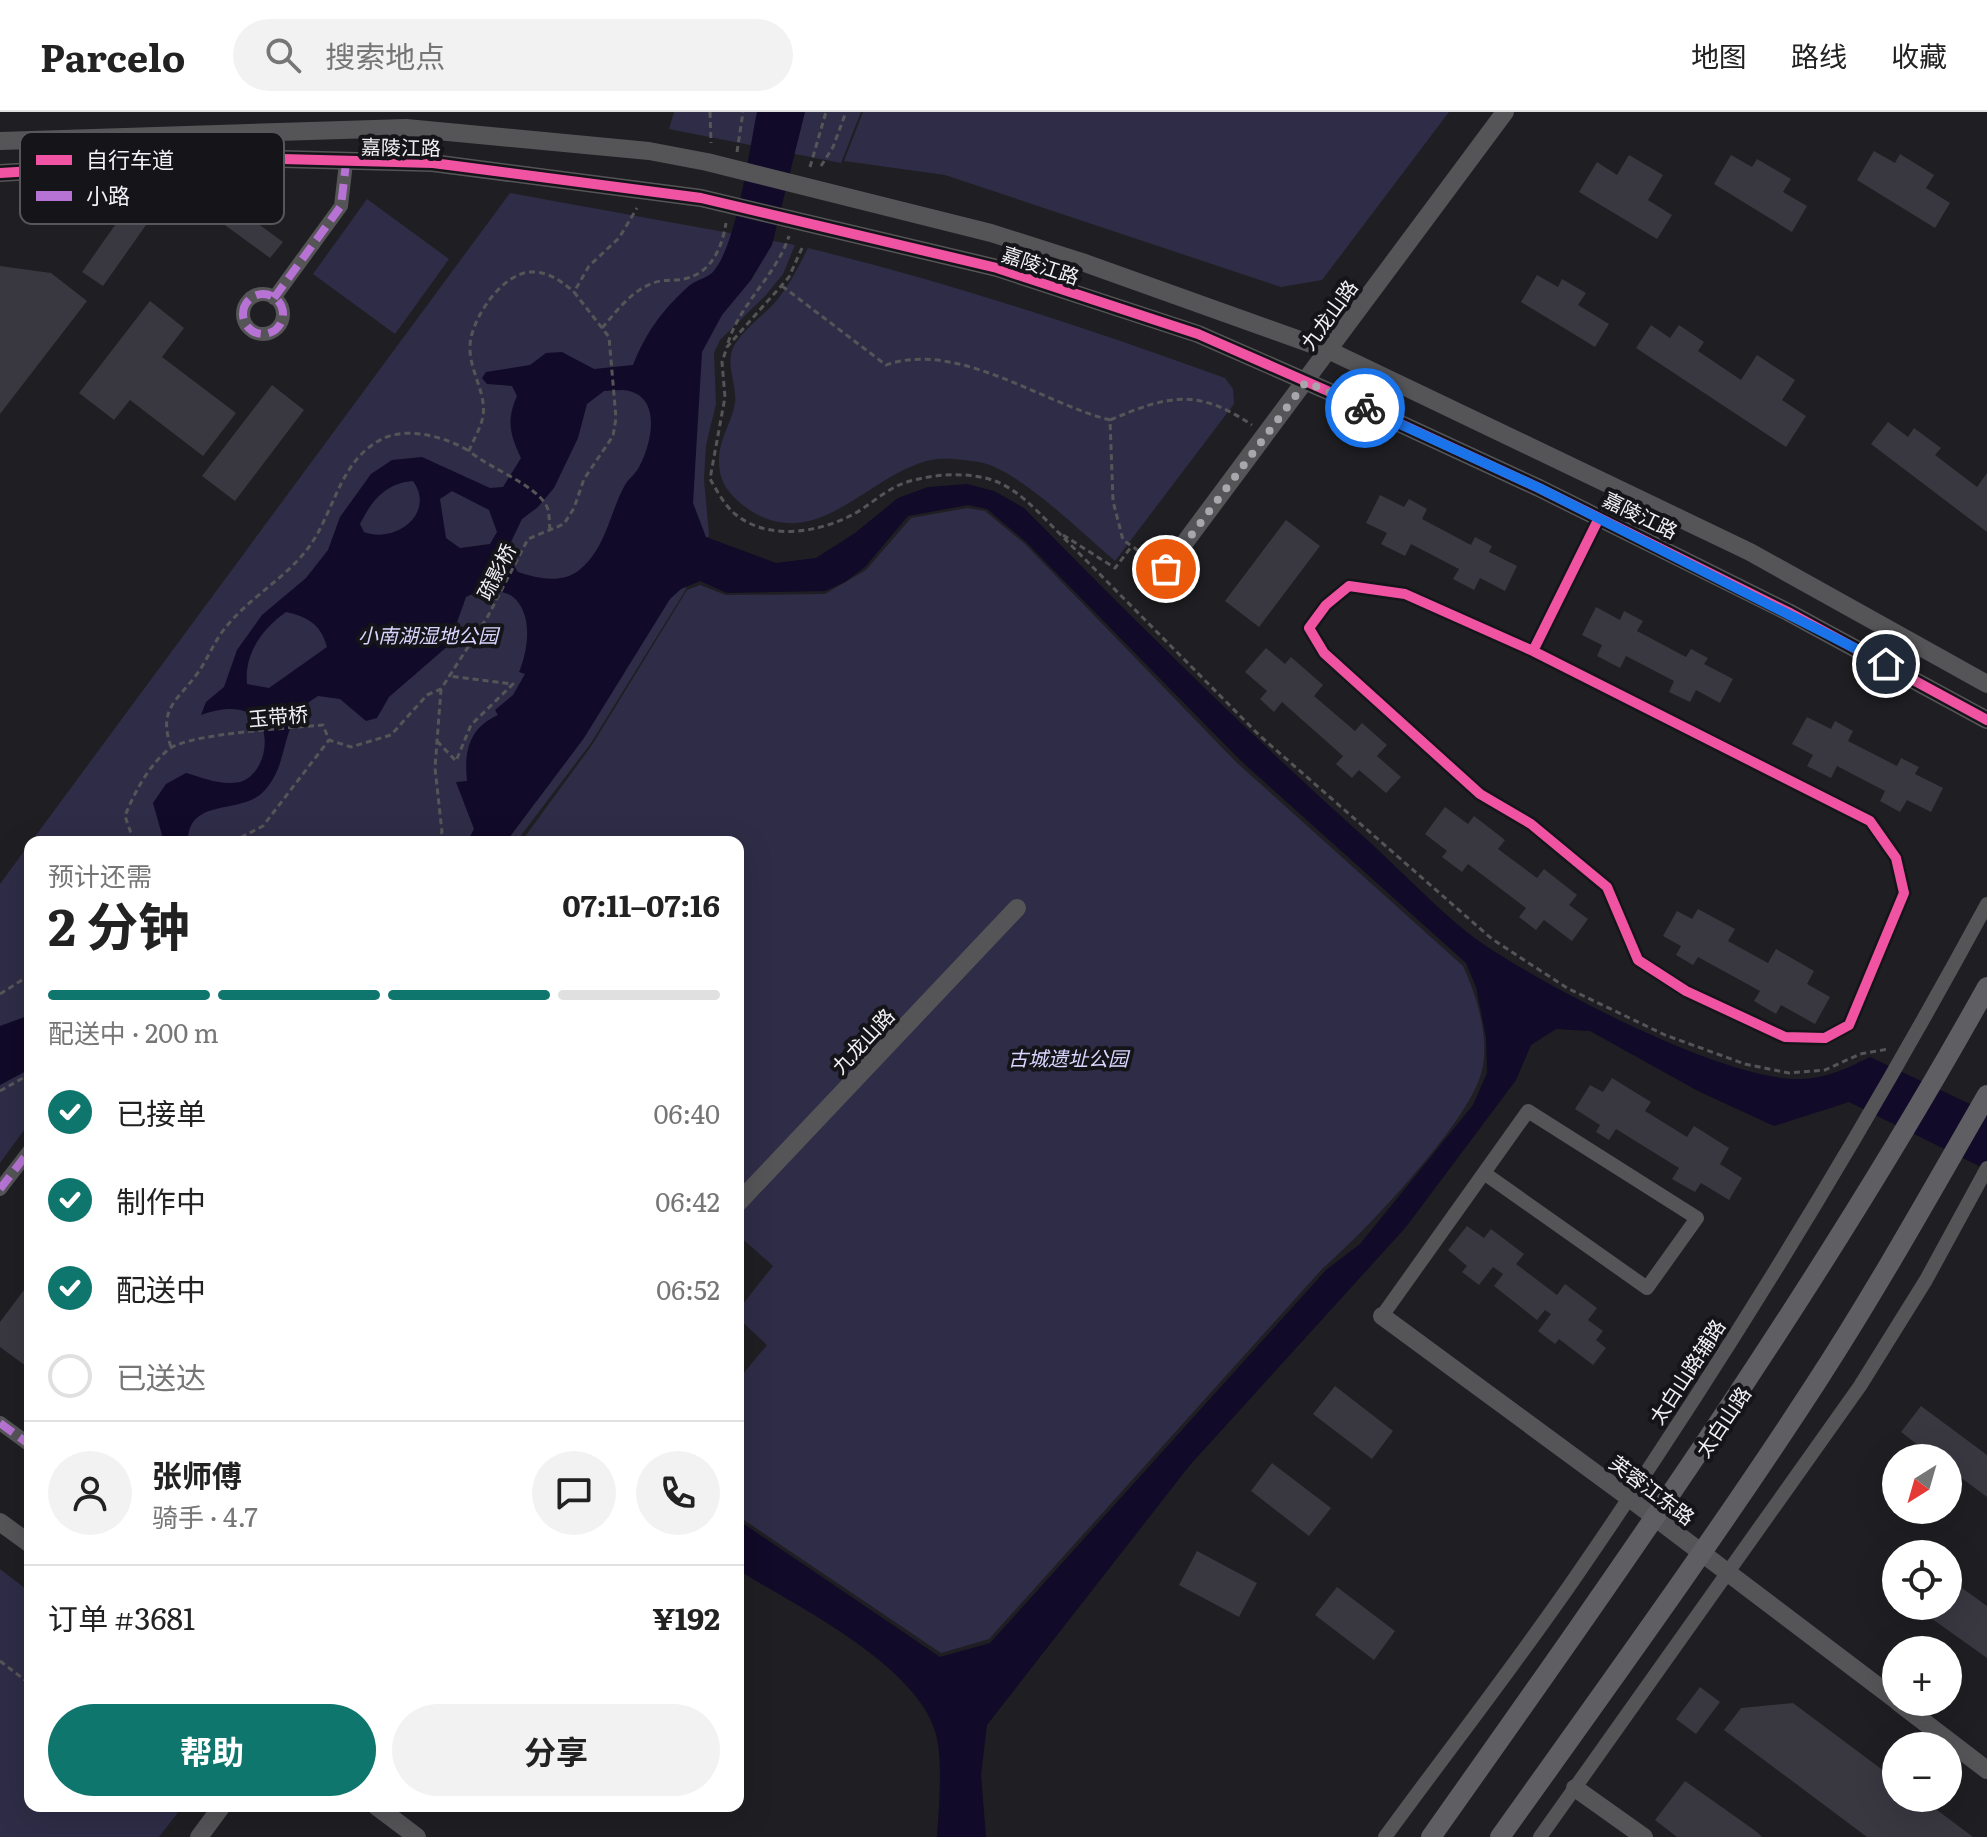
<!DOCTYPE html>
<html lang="zh">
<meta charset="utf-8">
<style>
body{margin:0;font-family:Literata,"Noto Sans SC",serif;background:#f2f2f2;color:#222;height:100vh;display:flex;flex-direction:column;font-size:30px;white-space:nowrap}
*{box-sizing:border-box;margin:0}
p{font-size:26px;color:#767676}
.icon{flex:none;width:44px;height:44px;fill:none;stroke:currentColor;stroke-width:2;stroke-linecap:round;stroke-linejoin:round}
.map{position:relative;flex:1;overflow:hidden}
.side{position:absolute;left:24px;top:724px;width:720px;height:976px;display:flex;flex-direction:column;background:#fff;border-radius:16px;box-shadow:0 8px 32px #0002}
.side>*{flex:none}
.needle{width:52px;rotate:217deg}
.controls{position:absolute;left:1882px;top:1332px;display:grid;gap:16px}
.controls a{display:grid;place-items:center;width:80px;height:80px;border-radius:50%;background:#fff;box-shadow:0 8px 32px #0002;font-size:40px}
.pin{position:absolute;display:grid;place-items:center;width:68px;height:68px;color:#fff;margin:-34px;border:4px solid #fff;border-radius:50%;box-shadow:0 2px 8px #0007}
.courier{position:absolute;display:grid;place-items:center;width:80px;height:80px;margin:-40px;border:6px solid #1a73e8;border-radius:50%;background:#fff;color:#222;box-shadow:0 2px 10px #0007}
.headline em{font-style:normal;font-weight:700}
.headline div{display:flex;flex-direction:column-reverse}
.headline{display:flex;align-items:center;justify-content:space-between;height:136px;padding:0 24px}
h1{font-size:52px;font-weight:700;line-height:60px}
.bar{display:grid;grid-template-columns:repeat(4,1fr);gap:12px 8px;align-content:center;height:96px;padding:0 24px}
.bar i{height:10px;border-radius:6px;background:#e0e0e0}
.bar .selected{background:#0f766e}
.bar p{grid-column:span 4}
.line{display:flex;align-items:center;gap:20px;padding:0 24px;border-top:2px solid #e0e0e0}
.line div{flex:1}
.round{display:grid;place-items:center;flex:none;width:84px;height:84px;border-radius:42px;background:#f2f2f2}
ol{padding:0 24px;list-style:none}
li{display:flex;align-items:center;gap:24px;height:88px}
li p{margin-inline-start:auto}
li .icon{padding:8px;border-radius:50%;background:#0f766e;color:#fff;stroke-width:4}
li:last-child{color:#767676}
li i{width:44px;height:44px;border:4px solid #e0e0e0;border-radius:50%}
.button{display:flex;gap:16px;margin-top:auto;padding:16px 24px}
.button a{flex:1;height:92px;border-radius:48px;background:#0f766e;color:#fff;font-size:32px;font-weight:700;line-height:92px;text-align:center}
.button a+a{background:#f2f2f2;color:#222}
header{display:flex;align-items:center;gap:48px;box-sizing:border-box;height:112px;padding:0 40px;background:#fff;border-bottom:2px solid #e0e0e0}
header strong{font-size:38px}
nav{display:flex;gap:44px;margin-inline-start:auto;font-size:28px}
.search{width:560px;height:72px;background:#f2f2f2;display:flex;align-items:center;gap:20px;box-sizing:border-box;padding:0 28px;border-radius:44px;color:#767676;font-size:30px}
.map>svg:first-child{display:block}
</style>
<header>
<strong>Parcelo</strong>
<div class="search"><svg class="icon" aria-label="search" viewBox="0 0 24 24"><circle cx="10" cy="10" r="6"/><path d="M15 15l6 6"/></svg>搜索地点</div>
<nav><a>地图</a><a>路线</a><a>收藏</a></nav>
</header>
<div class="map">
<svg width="1987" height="1725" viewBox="0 0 1987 1725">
<rect width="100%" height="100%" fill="#1f1e22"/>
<path fill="#2f2c47" d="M674 0H861L841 51 669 17Z
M863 0H1449L1322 168 1281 175 945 63 844 49Z
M510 81 795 133 783 162 766 183 720 228 714 241 716 292 706 333 704 367 709 423 685 479 591 631 516 730H31Z
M367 87 449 147 395 222 313 162Z
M808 136C951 171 1087 216 1225 266L1233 277 1234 292 1115 449C1084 423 1017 356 979 350 965 348 944 345 931 348 867 362 815 447 744 394 728 381 719 370 719 349 718 329 732 310 735 291 737 276 728 257 731 243 734 223 765 203 777 188 790 172 799 154 808 136Z
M967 396 985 399 1025 432 1236 650 1463 854C1477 884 1491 929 1481 962 1467 1012 1364 1121 1322 1157L989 1527 941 1541 738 1404V1268L767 1233 738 1206V1198L773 1154 738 1123V730H521L592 633 687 478 700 473 726 483 825 482 866 458 911 406Z
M30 731V1010L0 1051V772Z
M0 1457 30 1480V1694H183L159 1725H0Z"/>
<path fill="#110a28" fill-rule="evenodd" d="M757 0H805L772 133 751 168 722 203 702 240 693 391 706 425 776 451 816 446 855 421 898 386 928 375 967 372 994 379 1024 396C1135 509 1247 620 1364 725 1400 757 1447 808 1486 834 1551 877 1726 970 1802 967 1827 966 1848 956 1870 945L1987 1000V1058L1849 990 1774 1014 1698 979 1590 919 1556 917 1531 933 1516 968 1406 1115 1190 1353 987 1613 981 1663 986 1725H937C939 1695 942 1661 938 1632 929 1558 796 1494 738 1458V1408L940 1545 990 1531 1326 1158 1360 1132 1473 993 1487 961 1486 925 1476 875 1466 851 1241 649 1026 430 987 397 968 393 908 404 865 455 845 470 825 479 727 481 700 469 681 477 670 487 584 626 506 730H467L474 717 456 670 467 669C464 639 469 616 498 603L495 598 513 583 525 562 519 560C528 539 534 501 512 484 506 480 493 478 486 476L466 485 449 533 389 585 377 606 366 609 340 587 318 584C276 609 293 648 264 679 242 704 188 684 188 730H164L153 691 166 672 186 661C204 666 221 674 240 670 274 661 283 574 201 603L206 590 224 575 237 538 262 503 306 466 328 438 340 405 371 362 392 348 422 345 490 376 503 375 521 346C510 322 506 309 517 284L512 274 487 272 482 266 486 260 530 253 546 241 562 240 594 257 633 253C646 220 663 197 690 173 697 168 706 166 712 161 737 135 749 38 757 0ZM604 279C612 279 622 277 629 279 662 287 651 332 640 353 637 361 629 366 625 373 610 399 606 438 578 459 561 472 536 466 518 460L509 446V434L522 407 538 395 554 376 578 326 587 292ZM413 369C436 401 396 432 364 420L360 412C372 388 386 371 413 369ZM452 379 489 398 497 420 490 432 460 436 446 426 440 387ZM286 500C309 505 321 513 327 535L269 576 247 572C244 542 262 517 286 500Z
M30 903V957L0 973V914Z"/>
<path fill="#393841" d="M1874 39 1895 51 1900 42 1934 63 1926 76 1950 91 1935 116 1857 68Z
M1629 43 1663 63 1648 88 1672 103 1657 127 1579 80 1597 50 1617 63Z
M1731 43 1752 55 1757 47 1791 67 1783 80 1807 94 1792 120 1714 72Z
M234 94 283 130 270 146 222 111Z
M125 99 146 113 103 174 82 160Z
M0 154 51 161 87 189 0 302Z
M1537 163 1558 175 1562 167 1586 181 1578 193 1609 212 1595 235 1521 190Z
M150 189 184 216 162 245 236 301 203 344 130 288 114 308 79 281Z
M1651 213 1670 226 1679 213 1704 230 1698 239 1741 268 1757 243 1795 268 1782 288 1806 304 1786 335 1636 236Z
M272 273 304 298 235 389 202 364Z
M1888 310 1908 325 1914 316 1941 336 1935 343 1977 375 1987 361V420L1871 332Z
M1380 383 1404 395 1409 387 1427 397 1422 407 1471 433 1475 425 1492 434 1489 440 1517 454 1505 479 1480 466 1474 478 1453 467 1459 457 1411 432 1405 444 1381 432 1387 421 1366 411Z
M1286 408 1320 434 1259 515 1225 489Z
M1596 495 1620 508 1624 499 1643 509 1637 519 1686 545 1691 537 1708 546 1704 552 1733 567 1720 591 1696 578 1690 590 1669 580 1674 569 1626 544 1620 556 1597 544 1602 533 1582 523Z
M1266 536 1285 552 1291 545 1323 573 1314 584 1355 619 1362 611 1387 633 1377 644 1401 665 1386 681 1359 658 1352 666 1336 652 1343 644 1282 590 1274 600 1260 587 1267 579 1245 560Z
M1807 605 1831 617 1835 609 1853 619 1848 629 1897 654 1901 646 1919 655 1915 662 1943 676 1931 700 1907 688 1900 700 1880 689 1885 679 1837 654 1831 666 1807 654 1813 643 1792 632Z
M1445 695 1468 712 1474 704 1505 728 1498 737 1537 766 1544 757 1577 783 1569 793 1588 807 1572 829 1544 808 1536 818 1519 805 1526 796 1468 752 1462 760 1442 745 1447 739 1425 722Z
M1698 797 1735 817 1728 829 1768 851 1776 837 1814 859 1807 872 1830 885 1815 912 1781 893 1776 902 1754 889 1760 879 1698 845 1693 853 1676 843 1681 834 1663 824 1677 799 1692 807Z
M1612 966 1651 990 1645 999 1687 1025 1694 1014 1729 1036 1720 1052 1742 1066 1729 1088 1701 1071 1695 1080 1672 1067 1679 1056 1616 1017 1609 1028 1596 1020 1600 1013 1575 997 1590 973 1603 980Z
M1467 1114 1484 1126 1491 1117 1524 1142 1516 1152 1557 1183 1565 1172 1597 1196 1588 1208 1603 1219 1596 1228 1606 1236 1593 1253 1559 1227 1555 1232 1538 1219 1551 1202 1545 1198 1537 1208 1494 1174 1503 1162 1493 1155 1479 1173 1462 1160 1467 1154 1448 1138Z
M30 1170V1257L0 1235V1210Z
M1335 1274 1393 1319 1372 1347 1313 1302Z
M1921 1294 1987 1343V1385L1948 1356V1346H1935L1901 1320Z
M1272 1351 1331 1396 1309 1424 1251 1379Z
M1197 1439 1257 1471 1239 1505 1179 1473Z
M1948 1466 1987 1494V1546L1914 1494H1948Z
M1337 1475 1395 1519 1374 1548 1315 1503Z
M1700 1575 1720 1590 1696 1622 1676 1607Z
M1793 1591 1896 1668V1686H1921L1973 1725H1867L1724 1618 1741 1596Z
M1685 1669 1757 1720 1762 1725H1677L1655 1708Z"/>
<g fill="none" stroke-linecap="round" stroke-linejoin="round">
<path stroke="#555558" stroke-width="3" stroke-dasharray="6 4" stroke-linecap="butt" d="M710 0 711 31
M737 40 743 0
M821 54 833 35 846 0
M810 55 826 0
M802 136 789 165 727 235 722 250 725 285 710 367C717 379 725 394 735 402 768 429 817 421 852 403 869 394 885 378 904 371 930 362 968 359 995 369 1019 378 1039 401 1057 419
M782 174 886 253C957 228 1042 291 1110 308L1113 389 1123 428 1149 446
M602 216C617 199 631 179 653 171 663 167 675 169 684 167 712 161 722 135 726 111
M728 231C740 191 776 164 789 124
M1110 308C1169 283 1197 276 1252 313
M550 418C549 411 550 399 546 393 534 372 489 356 469 339 473 328 481 316 483 304 487 278 465 254 471 226 476 201 503 162 530 160 548 159 561 169 574 180
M1057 419 1260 624 1492 827 1567 876 1665 923 1745 952 1789 961 1825 958 1860 942 1888 937
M1063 423 1115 456 1132 434
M437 629 456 649 471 613 513 572 448 564
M171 635C158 597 176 590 197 562 208 547 214 529 226 515 250 485 286 466 309 435 335 399 339 349 382 327 407 314 446 325 469 339
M134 730 125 704C134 681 149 653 169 637 191 621 292 616 323 613L329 628 351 635 391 623 427 583 441 577 488 504 528 427 564 412 574 396 584 367 613 324 616 306 609 225 574 180 589 154 619 126 637 96
M232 730 263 714 329 628
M435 730 442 720 435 656 441 577
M0 882 30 863
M0 979 30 962
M0 1549 30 1572"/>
<path stroke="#555558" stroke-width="14" d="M243 202a20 20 0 1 1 40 0a20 20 0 1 1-40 0Z
M274 186 341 94 346 51
M1533 539 1870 709 1896 746 1904 781 1849 913 1825 926 1785 925 1686 879 1638 848 1607 775 1531 712 1480 682 1324 541 1309 516 1326 493 1349 474 1405 482 1533 539 1599 406
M0 1077 30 1038
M1382 1204 1528 999 1697 1106 1647 1176 1484 1061
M0 1311 30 1333
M1385 1725C1450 1636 1519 1548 1581 1457 1728 1243 1863 1021 1987 792
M1540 1725 1860 1274 1926 1168 1987 1056"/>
<path stroke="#555558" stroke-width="18" d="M0 29 406 16 649 39 707 50 991 121 1082 150 1328 238 1750 440 1987 572
M0 61 247 46 433 51 701 86 997 156 1198 222 1364 295 1539 376 1788 500 1987 608
M1157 468 1505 0
M738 1091 1017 796
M1382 1204 1628 1385 1896 1588
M0 1410 30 1432
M1898 1590 1987 1658
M1575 1676 1644 1725
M376 1694 417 1725
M199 1725 222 1694"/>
<path stroke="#5e5e63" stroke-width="20" d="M1431 1725C1627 1448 1822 1172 1987 875
M1500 1725C1607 1575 1716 1425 1816 1271 1877 1177 1931 1080 1987 983"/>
<path stroke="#b673d3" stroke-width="8" stroke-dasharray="16 8" stroke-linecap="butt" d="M243 202a20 20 0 1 1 40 0a20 20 0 1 1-40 0Z
M274 186 341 94 346 51
M0 1077 30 1038
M0 1311 30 1333"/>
<defs>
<path id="cycleway" d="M0 61 247 46 433 51 701 86 997 156 1198 222 1364 295 1539 376 1788 500 1987 608
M1533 539 1870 709 1896 746 1904 781 1849 913 1825 926 1785 925 1686 879 1638 848 1607 775 1531 712 1480 682 1324 541 1309 516 1326 493 1349 474 1405 482 1533 539 1599 406"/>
</defs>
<use href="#cycleway" stroke="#141419" stroke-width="15"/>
<use href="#cycleway" stroke="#f153a3" stroke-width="10"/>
</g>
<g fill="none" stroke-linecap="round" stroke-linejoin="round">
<path stroke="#a8a7ab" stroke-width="8" stroke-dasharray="0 14.4" d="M1166 457 1306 270 1365 296"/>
<path stroke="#1a73e8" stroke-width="10" d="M1365 296 1539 376 1886 552"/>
</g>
<g text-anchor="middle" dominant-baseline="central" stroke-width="8" stroke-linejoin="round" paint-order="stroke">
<g font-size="20" fill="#f2f1f5" stroke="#141419">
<text transform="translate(401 34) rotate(1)">嘉陵江路</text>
<text transform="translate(1041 152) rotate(18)">嘉陵江路</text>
<text transform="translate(1328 202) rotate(-54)">九龙山路</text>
<text transform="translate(1641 402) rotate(26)">嘉陵江路</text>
<text transform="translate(495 459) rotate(-63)">疏影桥</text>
<text transform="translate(278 603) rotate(-5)">玉带桥</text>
<text transform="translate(862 928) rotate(-47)">九龙山路</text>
<text transform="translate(1686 1259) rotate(-57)">太白山路辅路</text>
<text transform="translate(1722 1309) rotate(-56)">太白山路</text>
<text transform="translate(1653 1377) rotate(37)">芙蓉江东路</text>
</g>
<g font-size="20" font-style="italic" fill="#d9d5ff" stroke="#141419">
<text x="428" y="522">小南湖湿地公园</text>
<text x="1068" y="945">古城遗址公园</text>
</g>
</g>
<rect x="20" y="20" width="264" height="92" rx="12" fill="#141419" stroke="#57565b" stroke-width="2"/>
<rect x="36" y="43" width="36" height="10" fill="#f153a3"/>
<rect x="36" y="79" width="36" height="10" fill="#b673d3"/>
<g font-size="22" fill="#f2f1f5">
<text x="86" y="56">自行车道</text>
<text x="86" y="92">小路</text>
</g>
</svg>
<div class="controls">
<a><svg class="needle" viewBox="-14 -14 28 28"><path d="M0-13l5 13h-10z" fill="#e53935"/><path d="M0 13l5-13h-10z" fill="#767676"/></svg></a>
<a><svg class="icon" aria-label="locate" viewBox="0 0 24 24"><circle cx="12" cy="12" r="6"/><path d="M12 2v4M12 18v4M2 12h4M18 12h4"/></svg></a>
<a>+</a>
<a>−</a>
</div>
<div class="pin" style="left:1166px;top:457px;background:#ea580c"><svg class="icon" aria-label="bag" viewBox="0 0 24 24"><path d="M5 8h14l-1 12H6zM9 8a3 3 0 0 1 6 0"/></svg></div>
<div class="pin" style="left:1886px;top:552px;background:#1f2937"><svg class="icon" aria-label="home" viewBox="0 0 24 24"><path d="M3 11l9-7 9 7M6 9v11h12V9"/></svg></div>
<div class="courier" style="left:1365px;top:296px"><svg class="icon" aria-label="bike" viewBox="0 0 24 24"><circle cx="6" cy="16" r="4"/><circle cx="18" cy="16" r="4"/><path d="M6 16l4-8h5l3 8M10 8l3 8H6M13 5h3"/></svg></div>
<section class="side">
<div class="headline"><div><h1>2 分钟</h1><p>预计还需</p></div><em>07:11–07:16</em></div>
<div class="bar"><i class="selected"></i><i class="selected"></i><i class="selected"></i><i></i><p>配送中 · 200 m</p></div>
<ol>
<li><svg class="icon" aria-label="check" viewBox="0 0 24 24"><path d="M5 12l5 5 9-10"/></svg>已接单<p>06:40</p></li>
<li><svg class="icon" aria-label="check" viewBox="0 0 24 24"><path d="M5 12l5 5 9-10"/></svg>制作中<p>06:42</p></li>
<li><svg class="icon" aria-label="check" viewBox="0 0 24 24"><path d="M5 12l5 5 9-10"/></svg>配送中<p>06:52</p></li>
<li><i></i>已送达</li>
</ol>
<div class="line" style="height:144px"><a class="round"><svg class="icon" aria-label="person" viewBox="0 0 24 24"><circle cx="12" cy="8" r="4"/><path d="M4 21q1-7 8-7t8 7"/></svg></a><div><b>张师傅</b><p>骑手 · 4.7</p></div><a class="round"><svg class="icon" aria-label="chat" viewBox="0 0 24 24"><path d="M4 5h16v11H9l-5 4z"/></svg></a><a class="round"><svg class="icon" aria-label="phone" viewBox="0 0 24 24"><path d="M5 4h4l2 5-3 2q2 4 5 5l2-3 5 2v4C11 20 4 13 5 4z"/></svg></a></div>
<div class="line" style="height:104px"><div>订单 #3681</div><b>¥192</b></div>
<div class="button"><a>帮助</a><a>分享</a></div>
</section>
</div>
